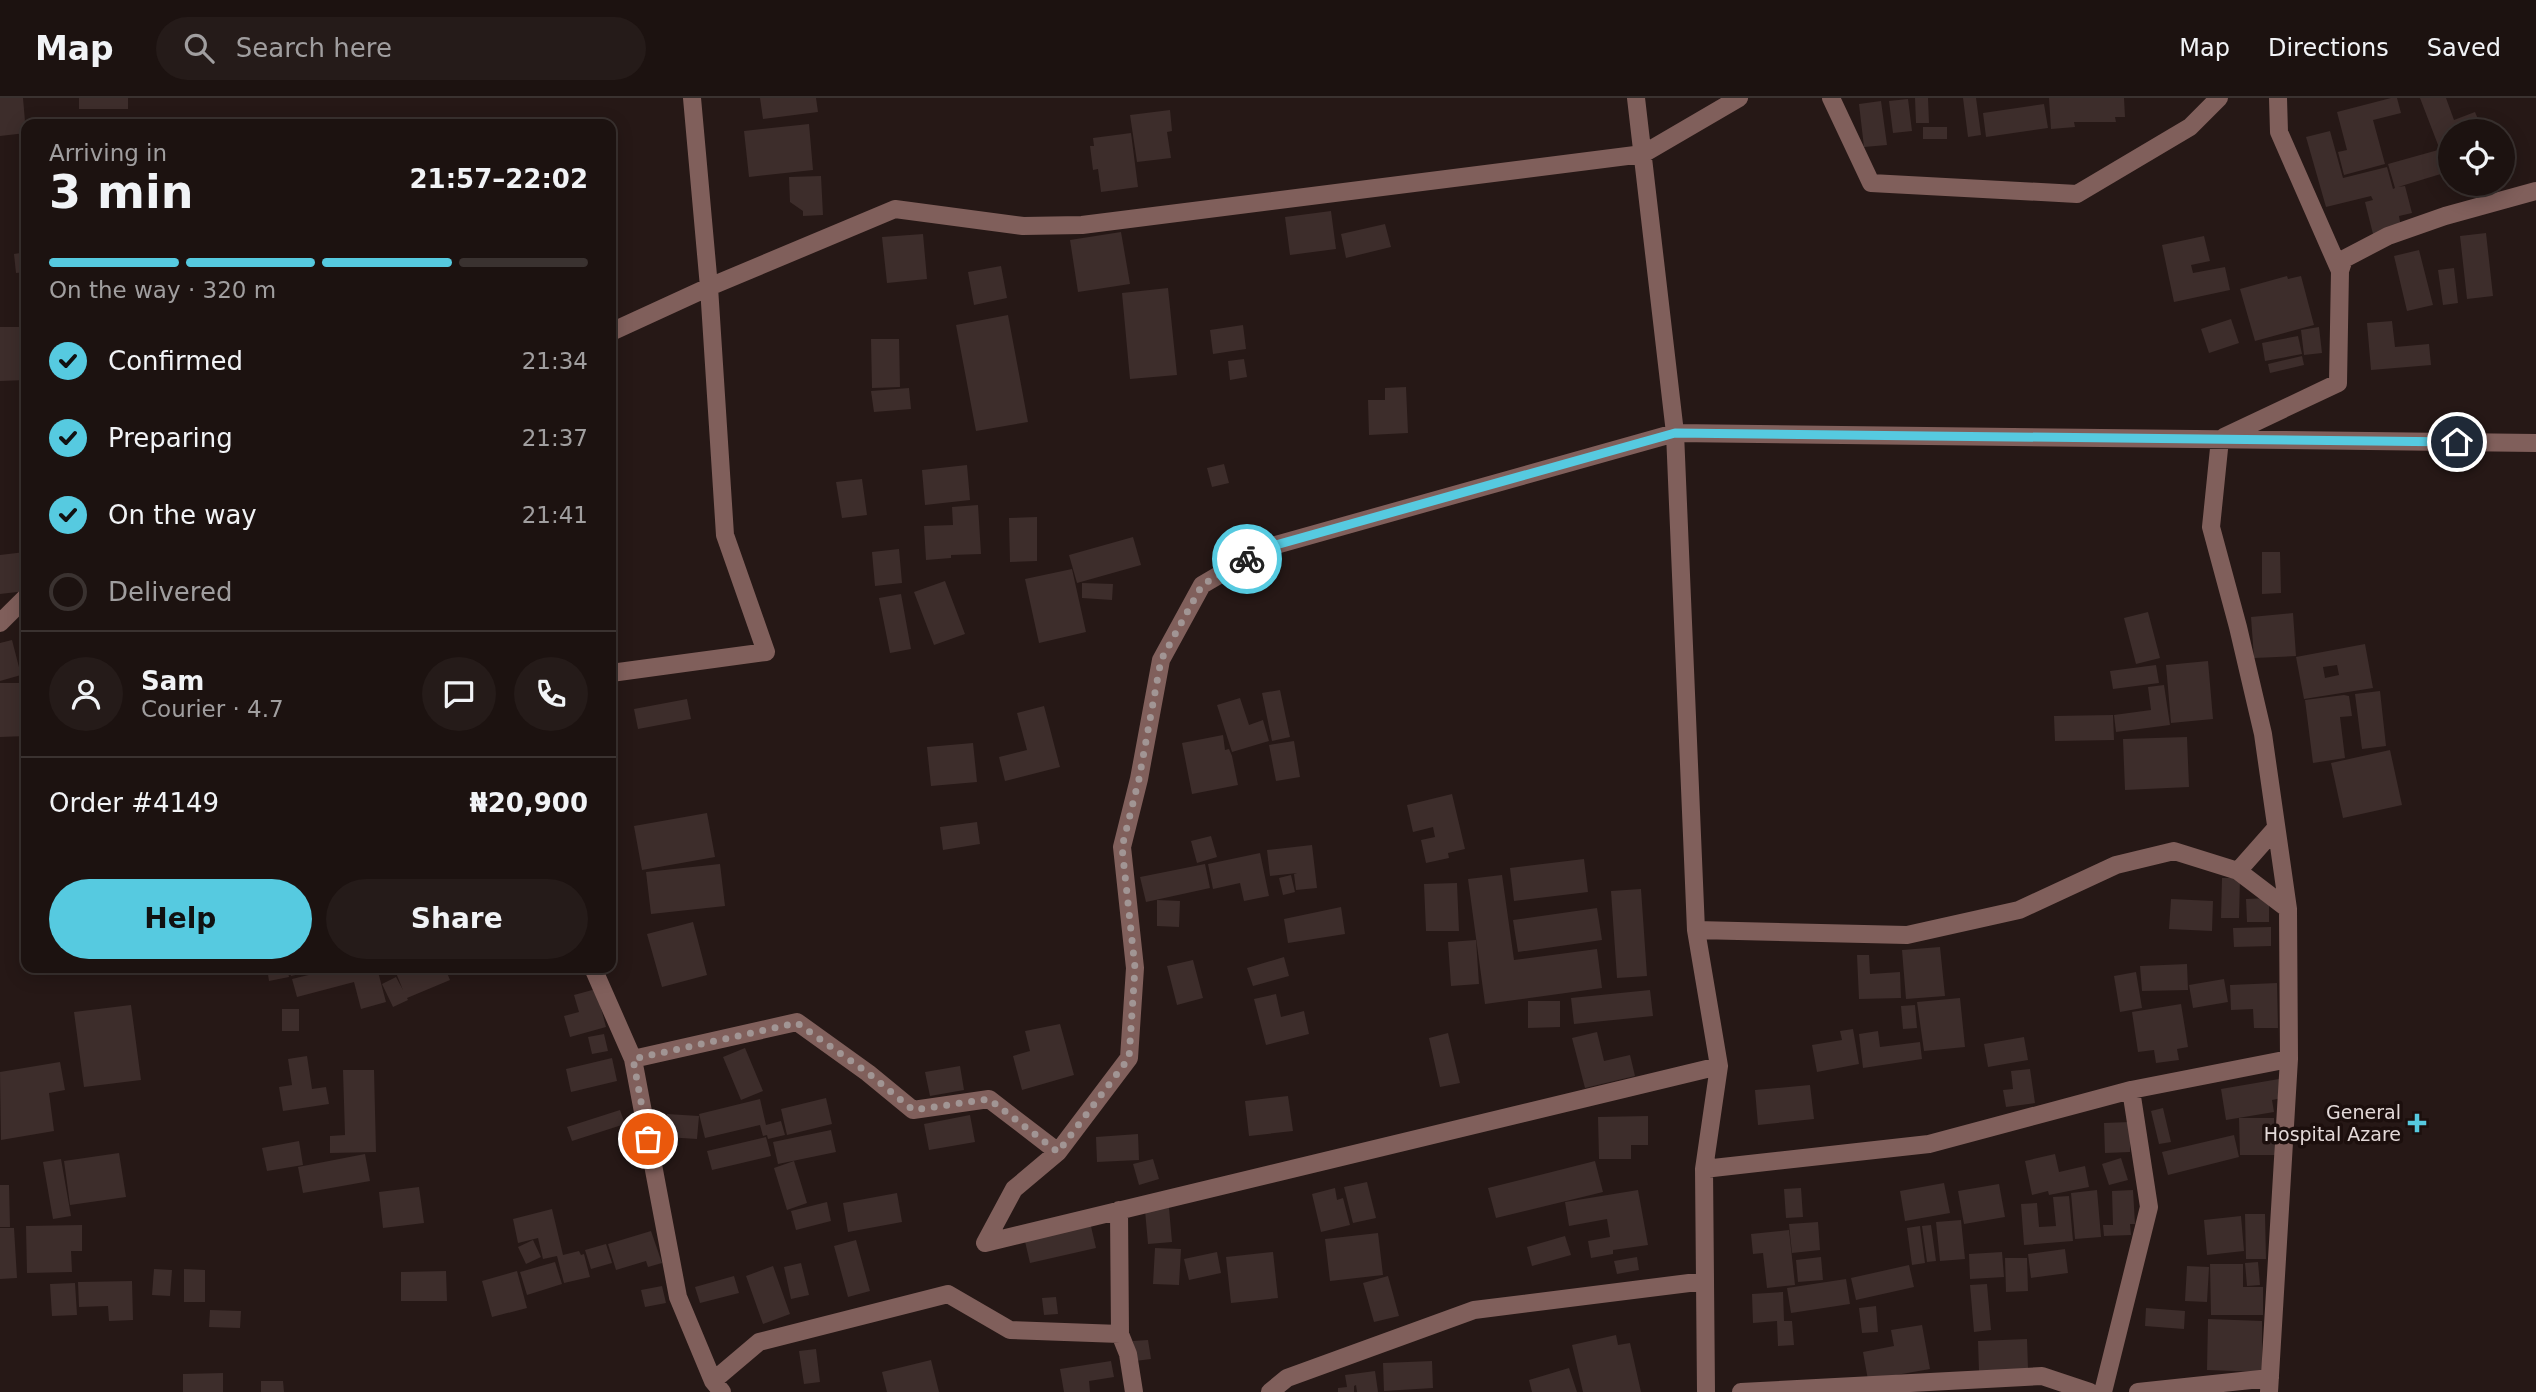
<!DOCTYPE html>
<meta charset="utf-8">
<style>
body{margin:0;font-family:"DejaVu Sans",sans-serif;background:#251b19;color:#f1f3f6;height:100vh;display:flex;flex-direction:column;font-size:26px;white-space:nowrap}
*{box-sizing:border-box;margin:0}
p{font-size:23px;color:#a09e9f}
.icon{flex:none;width:38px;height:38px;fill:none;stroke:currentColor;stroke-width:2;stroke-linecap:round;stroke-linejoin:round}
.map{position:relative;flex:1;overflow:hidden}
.drawer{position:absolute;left:21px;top:21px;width:595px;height:854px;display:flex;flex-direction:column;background:#1c1210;border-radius:14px;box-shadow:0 4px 18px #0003,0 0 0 2px #3a3230}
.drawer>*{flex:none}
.fabs{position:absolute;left:2438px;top:21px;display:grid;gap:14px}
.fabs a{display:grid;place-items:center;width:77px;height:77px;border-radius:50%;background:#1c1210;box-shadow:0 4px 18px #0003,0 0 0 2px #3a3230;font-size:35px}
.pin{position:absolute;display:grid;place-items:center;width:60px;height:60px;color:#fff;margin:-30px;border:4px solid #fff;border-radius:50%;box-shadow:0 2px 7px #0007}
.courier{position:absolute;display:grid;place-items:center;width:70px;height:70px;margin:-35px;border:5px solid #56cae0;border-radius:50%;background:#fff;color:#222;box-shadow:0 2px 9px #0007}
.headline em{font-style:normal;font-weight:700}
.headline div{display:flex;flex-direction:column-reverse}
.headline{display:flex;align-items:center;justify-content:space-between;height:119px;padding:0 28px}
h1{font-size:46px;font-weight:700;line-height:52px}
.bar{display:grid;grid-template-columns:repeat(4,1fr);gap:10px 7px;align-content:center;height:84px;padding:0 28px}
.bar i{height:9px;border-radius:5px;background:#3a3230}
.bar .on{background:#56cae0}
.bar p{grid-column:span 4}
.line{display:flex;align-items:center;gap:18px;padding:0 28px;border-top:2px solid #3a3230}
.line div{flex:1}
.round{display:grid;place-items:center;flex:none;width:74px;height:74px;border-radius:37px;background:#251b19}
ol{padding:0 28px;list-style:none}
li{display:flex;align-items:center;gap:21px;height:77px}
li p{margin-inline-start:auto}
li .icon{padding:7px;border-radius:50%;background:#56cae0;color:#111;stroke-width:4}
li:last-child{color:#a09e9f}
li i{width:38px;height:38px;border:4px solid #3a3230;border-radius:50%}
.primary-button{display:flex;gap:14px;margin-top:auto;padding:14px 28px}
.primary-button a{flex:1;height:80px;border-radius:42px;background:#56cae0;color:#111;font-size:28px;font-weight:700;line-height:80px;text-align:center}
.primary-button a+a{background:#251b19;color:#f1f3f6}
header{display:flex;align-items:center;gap:42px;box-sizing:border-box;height:98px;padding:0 35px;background:#1c1210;border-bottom:2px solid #3a3230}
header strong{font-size:33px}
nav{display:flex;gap:38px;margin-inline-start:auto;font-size:24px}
.search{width:490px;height:63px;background:#251b19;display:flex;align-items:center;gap:18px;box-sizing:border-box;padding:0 24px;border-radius:38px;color:#a09e9f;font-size:26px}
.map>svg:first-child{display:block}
</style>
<header>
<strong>Map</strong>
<div class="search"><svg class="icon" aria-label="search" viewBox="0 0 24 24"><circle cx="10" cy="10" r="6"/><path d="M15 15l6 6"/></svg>Search here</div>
<nav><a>Map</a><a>Directions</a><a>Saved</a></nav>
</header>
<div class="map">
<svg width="2536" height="1294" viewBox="0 0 2536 1294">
<rect width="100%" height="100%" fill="#261816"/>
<path fill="#3d2d2b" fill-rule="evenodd" d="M0 0H23L26 35 0 38Z
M79 0H128V11H79Z
M760 0H816L818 14 763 21Z
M1915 0H1928L1929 25H1916Z
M1963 0H1976L1981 37 1968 39Z
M2049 0H2124L2125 19H2115L2116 24H2074L2075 29 2051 31Z
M2391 0H2397L2401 15 2373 22 2385 66 2344 77 2338 54 2347 52 2337 14Z
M2420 0H2446L2454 22 2475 14 2483 33H2450V48L2440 52Z
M1908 1 1912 33 1893 35 1889 3Z
M1881 3 1887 47 1864 49 1859 6Z
M2044 6 2048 30 1986 39 1983 15Z
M1170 12 1172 33 1167 34 1171 60 1137 64 1130 17Z
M809 26 813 72 749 79 744 33Z
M1923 29H1947V41H1923Z
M2330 33 2343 80 2387 69 2393 91 2395 90 2388 66 2438 52 2444 75 2398 89 2405 88 2412 115 2399 118 2401 129 2373 136 2365 104 2373 102 2371 98 2326 109 2306 39Z
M1131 35 1138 89 1101 94 1098 71 1093 72 1090 48H1094L1093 40Z
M821 78 823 117 803 118V113L790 104 789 79Z
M1331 113 1336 151 1290 157 1285 119Z
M1385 126 1391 149 1346 160 1341 136Z
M1121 134 1130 186 1078 194 1070 142Z
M2486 135 2493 198 2467 201 2460 138Z
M923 136 927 181 887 185 882 139Z
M2204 138 2210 163 2191 167 2193 175 2225 169 2230 192 2174 204 2162 147Z
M2419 152 2433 207 2407 213 2394 158Z
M26 154V174L16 175 14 156Z
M1001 168 1007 200 974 207 968 174Z
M2454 170 2458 205 2443 207 2438 172Z
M2287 178 2288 181 2301 178 2314 227 2255 243 2240 191Z
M1168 190 1177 277 1130 281 1122 195Z
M1008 217 1028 324 976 333 956 227Z
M2231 221 2239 245 2209 255 2201 231Z
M2392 223 2395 249 2429 246 2431 267 2371 272 2367 225Z
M1243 227 1246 251 1213 256 1210 232Z
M0 229H26V282L0 283Z
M2319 229 2322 255 2304 257 2301 232Z
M2298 238 2302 256 2265 263 2262 245Z
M871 241H899L900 289 872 290Z
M2302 258 2304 267 2270 275 2268 266Z
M1244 261 1247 279 1230 282 1228 263Z
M1406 289 1408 335 1369 337 1368 302H1385V290Z
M909 290 911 311 874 314 871 293Z
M1224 366 1229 385 1212 389 1207 370Z
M967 367 970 402 925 407 922 372Z
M862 381 867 417 842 420 836 384Z
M978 407 981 456 951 457V460L926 462 924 428 953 427 952 409Z
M1037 419V463L1010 464 1009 420Z
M1133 439 1141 467 1077 485 1069 457Z
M899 451 902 485 875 488 872 454Z
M25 454 26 493 0 496V457Z
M2262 454H2280L2281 495 2262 496Z
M1072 471 1086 534 1039 545 1025 481Z
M945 483 965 536 934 547 914 494Z
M1082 485 1113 486 1112 502 1082 500Z
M901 496 911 551 890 555 879 500Z
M2148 514 2160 560 2136 566 2124 520Z
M2293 515 2296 558 2254 560 2251 519Z
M12 542 21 577 0 583V545Z
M2365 546 2373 590 2304 601 2296 559ZM2337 567 2339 577 2325 580 2323 569Z
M2208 563 2213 621 2171 625 2166 567Z
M2156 567 2159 585 2113 591 2110 573Z
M0 585H26V638L0 639Z
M2164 587 2170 627 2116 634 2114 617 2151 612 2148 589Z
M1280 592 1290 639 1272 643 1262 595Z
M2380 593 2386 648 2362 651 2355 596Z
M2344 597 2349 598 2352 618 2340 619 2345 660 2313 665 2305 602Z
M1240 600 1249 627 1263 622 1269 643 1232 654 1217 607Z
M687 601 691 621 638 631 634 611Z
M1044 608 1060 669 1005 683 999 659 1027 652 1017 615Z
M2113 617 2114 642 2055 643 2054 618Z
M1223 637 1225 652 1229 651 1232 658 1238 687 1192 696 1182 645Z
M2187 639 2189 689 2125 692 2123 641Z
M1294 643 1300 679 1276 683 1269 647Z
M973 645 977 684 931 688 927 649Z
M2390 652 2402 707 2343 720 2331 665Z
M1452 696 1465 751 1448 755 1449 760 1426 765 1421 742 1435 739 1433 729 1413 734 1407 707Z
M707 715 715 759 642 772 634 728Z
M977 724 980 746 943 752 940 729Z
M1211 738 1217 759 1197 765 1191 743Z
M1312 747 1317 790 1296 792 1294 776 1297 775 1270 778 1267 752Z
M1260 755 1269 798 1244 803 1240 785 1213 791 1208 766Z
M1584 761 1588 794 1514 803 1510 770Z
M720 766 725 808 651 816 646 774Z
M1205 766 1210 790 1146 804 1140 779Z
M1291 777 1295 794 1283 797 1279 780Z
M1502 777 1514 862 1597 851 1602 890 1485 906 1468 781Z
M2222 780H2240L2239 820H2221Z
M1457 785 1459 833H1426L1424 786Z
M1641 791 1647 878 1617 880 1611 793Z
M2269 800V824H2247L2246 801Z
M2171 801 2213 803 2212 833 2169 831Z
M1157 802 1180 803 1179 829 1157 828Z
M1341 809 1345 836 1288 845 1284 821Z
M1597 810 1602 842 1518 854 1513 822Z
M693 824 707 877 662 889 647 836Z
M2271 829V848L2234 849 2233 830Z
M1476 842 1479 886 1451 888 1448 844Z
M1940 849 1945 898 1906 901 1902 852Z
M1857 857H1869L1870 876 1900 874 1901 900 1859 901Z
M1284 859 1289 878 1253 888 1247 870Z
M1193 862 1203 900 1177 907 1167 868Z
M2187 866 2188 892 2142 893 2140 868Z
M267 870H287L289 879 269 883Z
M289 870H322V871L291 878Z
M328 870H377L386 904 361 911 354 884 297 899 292 881 329 872Z
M394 870H445L450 882 407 900 408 902 393 909 382 886 396 879 403 892Z
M2136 874 2142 910 2120 914 2114 878Z
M2224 881 2228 904 2193 910 2189 887Z
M2277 885 2278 930H2254L2253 911 2231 912 2230 887Z
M596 891 606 929 570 939 564 918 579 914 574 897Z
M1650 892 1653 918 1574 926 1571 900Z
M1276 896 1281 919 1304 913 1309 936 1266 947 1254 901Z
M1960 900 1965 949 1924 953 1917 904Z
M1528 903H1560V929L1528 930Z
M2181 906 2188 949 2177 951 2179 962 2156 965 2154 952 2138 954 2132 914Z
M131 907 141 982 84 989 74 914Z
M1915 907 1917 930 1903 931 1901 908Z
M282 911H299V933H282Z
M1060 926 1074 977 1022 992 1013 958 1030 953 1025 933Z
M1853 931 1859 966 1817 974 1812 947 1842 942 1840 933Z
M1878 933 1880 949 1920 944 1922 961 1863 970 1859 936Z
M1597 934 1604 963 1630 957 1635 978 1585 990 1572 940Z
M1448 935 1460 985 1440 989 1429 940Z
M604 936 608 953 592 956 588 939Z
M2024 939 2028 962 1988 969 1984 946Z
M745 950 763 993 741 1002 723 959Z
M307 958 312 991 326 989 329 1006 283 1013 279 989 292 987 288 961Z
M612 960 617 983 571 994 566 971Z
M60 964 65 992 49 995 54 1033 1 1042 0 974Z
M960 968 964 992 930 998 925 974Z
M2030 971 2035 1005 2006 1009 2003 992 2013 991 2011 973Z
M343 972H374L376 1054 330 1055V1038L345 1037Z
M2279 981 2282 1000 2272 1002 2274 1014 2226 1022 2221 991Z
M1810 987 1814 1021 1758 1027 1755 992Z
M1288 998 1293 1033 1249 1038 1245 1003Z
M826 1000 832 1026 787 1037 781 1011Z
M760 1001 766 1027 781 1023 785 1037 768 1041 767 1037 763 1038 760 1027 705 1040 699 1016Z
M2163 1010 2171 1044 2159 1046 2151 1013Z
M620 1012 625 1026 572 1043 567 1029Z
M667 1016 699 1018 697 1041 666 1039Z
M970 1017 975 1044 929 1052 924 1026Z
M1648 1018V1047H1631V1061H1599L1598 1019Z
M2239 1020H2274L2275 1057H2240Z
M2130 1024V1054L2105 1055 2104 1025Z
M831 1032 836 1054 778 1066 773 1044Z
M1138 1036 1139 1062 1097 1064 1096 1039Z
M2234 1037 2239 1059 2168 1077 2162 1054Z
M766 1039 771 1058 712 1072 707 1053Z
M299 1043 303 1067 267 1073 262 1050Z
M119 1055 126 1099 70 1107 64 1063Z
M365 1056 370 1083 303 1095 298 1069Z
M2055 1056 2059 1074 2085 1068 2089 1089 2049 1097 2048 1093 2032 1097 2025 1063Z
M2121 1060 2128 1082 2109 1087 2102 1066Z
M61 1061 71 1118 53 1121 43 1064Z
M1153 1061 1159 1081 1139 1087 1133 1066Z
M794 1063 807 1105 787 1112 774 1070Z
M1595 1063 1603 1094 1496 1120 1488 1090Z
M1367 1084 1376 1120 1353 1125 1344 1089Z
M1944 1085 1950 1115 1905 1123 1900 1093Z
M1999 1086 2005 1119 1964 1126 1958 1093Z
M0 1087H9L10 1129H0Z
M419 1089 424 1125 383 1130 379 1094Z
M1335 1090 1337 1102 1343 1100 1350 1127 1321 1134 1312 1096Z
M1801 1090 1803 1119 1786 1120 1784 1091Z
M1638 1092 1648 1147 1613 1152V1156L1591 1160 1588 1143 1610 1139 1607 1121 1569 1128 1565 1104Z
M2097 1092 2101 1139 2075 1141 2071 1095Z
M2133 1092 2135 1126H2130L2131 1137 2104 1138 2103 1127H2113L2112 1093Z
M897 1095 902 1124 848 1134 843 1105Z
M2069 1098 2073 1143 2024 1147 2021 1106 2037 1105 2039 1129 2056 1128 2053 1099Z
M827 1104 831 1123 796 1132 791 1113Z
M1169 1110 1172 1144 1148 1146 1145 1112Z
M552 1111 563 1157 579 1153 581 1157 584 1156 590 1179 564 1185 557 1158 543 1161 538 1140 518 1145 513 1121Z
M2245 1116H2265L2266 1161H2246Z
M2241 1118 2244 1153 2207 1157 2204 1122Z
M1961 1122 1965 1161 1940 1163 1936 1124Z
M1090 1124 1096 1150 1030 1165 1024 1139Z
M1818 1124 1820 1152 1792 1155 1789 1126Z
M82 1127V1153H71L72 1174 27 1175 26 1128Z
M1931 1127 1936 1163 1927 1164 1922 1128Z
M1920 1128 1925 1165 1912 1167 1907 1130Z
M0 1130H14L17 1180 0 1181Z
M1789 1132 1795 1187 1767 1190 1763 1155 1753 1156 1751 1136Z
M651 1133 662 1165 648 1169 646 1163 616 1172 608 1146Z
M1378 1135 1383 1177 1330 1183 1325 1141Z
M1565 1138 1571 1157 1532 1168 1527 1149Z
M533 1142 541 1159 526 1166 518 1149Z
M856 1142 870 1193 848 1199 834 1148Z
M606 1146 612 1165 591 1171 585 1152Z
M1155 1150 1181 1151 1179 1187 1153 1186Z
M2065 1151 2068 1175 2031 1180 2028 1156Z
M1217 1154 1221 1175 1189 1182 1184 1161Z
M1273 1154 1278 1200 1231 1205 1226 1159Z
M2002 1154 2004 1179 1970 1181 1969 1156Z
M1637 1159 1639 1172 1617 1176 1614 1163Z
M1821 1159 1823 1182 1798 1184 1796 1162Z
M2005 1160H2027L2028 1193 2006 1194Z
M555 1164 562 1186 527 1197 520 1174Z
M2258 1164 2260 1187 2247 1188 2245 1165Z
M801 1165 809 1197 791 1201 784 1169Z
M2210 1166H2243V1189H2263V1217H2211Z
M1909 1167 1914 1189 1856 1202 1851 1180Z
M773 1168 790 1216 763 1226 746 1178Z
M2187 1168 2209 1169 2207 1204 2185 1203Z
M154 1171 172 1172 170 1198 152 1197Z
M184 1171 205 1172V1204H184Z
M446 1173 447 1203H401V1174Z
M517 1173 527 1210 492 1219 482 1183Z
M734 1178 739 1195 700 1205 695 1189Z
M1388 1178 1399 1218 1374 1224 1363 1185Z
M1846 1181 1850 1206 1791 1215 1787 1190Z
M132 1183 133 1222 109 1223 108 1208 79 1209 78 1184Z
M75 1185 77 1217 52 1218 50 1186Z
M1987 1186 1991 1232 1974 1234 1970 1187Z
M662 1188 666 1205 645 1209 641 1192Z
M1783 1194 1784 1223H1792L1794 1247 1778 1248 1777 1223 1753 1225 1752 1196Z
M1056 1199 1058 1216 1044 1217 1042 1200Z
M1876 1208 1878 1234 1862 1235 1859 1210Z
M2146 1210 2185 1213 2184 1231 2145 1228Z
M210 1212 241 1213 240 1230 209 1229Z
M2208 1221 2262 1223V1274L2207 1272Z
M1922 1227 1930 1271 1868 1282 1863 1254 1894 1248 1891 1232Z
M1616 1237 1618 1247 1630 1245 1641 1294H1583L1572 1247Z
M2027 1241 2028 1271 1979 1273 1978 1243Z
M1148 1242 1151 1261 1135 1263 1133 1243Z
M816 1251 820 1284 804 1286 799 1253Z
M931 1262 939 1294H887L882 1274Z
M1111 1263 1114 1279 1089 1283 1090 1294H1064L1060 1271Z
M1432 1263 1433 1290 1384 1293 1383 1265Z
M1569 1270 1577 1294H1532L1529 1282Z
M1375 1273 1378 1294H1357L1356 1287 1354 1288V1294H1338V1290L1347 1289 1345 1277Z
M223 1275V1294H183V1276Z
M261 1283H283L284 1294H261Z"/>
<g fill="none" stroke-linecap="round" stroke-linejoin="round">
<path stroke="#805f5b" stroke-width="18" d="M1636 0 1675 335 1696 832 1719 968 1704 1071 1706 1294
M1831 0 1871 85 2077 96 2190 29 2219 0
M2278 0 2279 34 2340 173
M611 234 709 189 895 111 1023 128 1082 127 1643 56 1739 0
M2224 339 2338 285 2340 173 2344 161 2388 138 2445 118 2536 93
M2220 341 2211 429 2238 529 2263 636 2288 811 2289 961 2269 1294
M0 525 26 499
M611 575 766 554 725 437 709 189 692 0
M2238 773 2276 730
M1696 832 1907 837 2019 812 2116 767 2174 753 2238 773 2288 811
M593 870 633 961 797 924 868 975 913 1012 989 1001 1058 1054
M633 961 678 1199 713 1283 722 1294
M1704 1071 1929 1046 2131 992 2289 961
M1119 1112 1120 1236 1128 1256 1134 1294
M985 1145 1014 1091 1058 1054 1129 960 1135 870 1122 749 1139 681 1161 562 1202 487 1265 450 1675 335 2536 345
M985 1145 1719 968
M713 1283 759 1244 948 1196 1010 1232 1120 1236
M1270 1294 1287 1280 1474 1212 1705 1183
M1741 1294 2042 1278 2090 1294
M2103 1294 2149 1109 2131 992
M2138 1294 2270 1280"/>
</g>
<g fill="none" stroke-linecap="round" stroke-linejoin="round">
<path stroke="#a19594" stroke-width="7" stroke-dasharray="0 12.6" d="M648 1041 633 961 797 925 868 975 913 1012 989 1001 1058 1054 1129 960 1135 870 1122 749 1139 681 1161 562 1202 487 1247 461"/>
<path stroke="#56cae0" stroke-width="9" d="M1247 461 1265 450 1675 335 2457 344"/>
</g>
<path fill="#56cae0" stroke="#1c0f0d" stroke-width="2.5" d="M2413.5 1014.5h7v7h7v7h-7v7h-7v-7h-7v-7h7z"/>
<g text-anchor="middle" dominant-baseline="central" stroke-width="7" stroke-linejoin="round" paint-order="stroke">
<g font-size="19" fill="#e3d9d8" stroke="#1c0f0d" text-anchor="end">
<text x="2401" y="1014">General<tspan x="2401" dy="22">Hospital Azare</tspan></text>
</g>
</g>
</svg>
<div class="fabs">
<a><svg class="icon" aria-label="locate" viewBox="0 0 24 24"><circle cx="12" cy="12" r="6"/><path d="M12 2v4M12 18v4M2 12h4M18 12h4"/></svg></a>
</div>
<div class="pin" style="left:648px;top:1041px;background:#ea580c"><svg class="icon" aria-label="bag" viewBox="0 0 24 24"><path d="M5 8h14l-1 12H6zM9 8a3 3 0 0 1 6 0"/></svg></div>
<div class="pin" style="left:2457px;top:344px;background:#1f2937"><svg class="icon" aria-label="home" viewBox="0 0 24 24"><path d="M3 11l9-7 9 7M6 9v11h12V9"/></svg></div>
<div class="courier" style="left:1247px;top:461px"><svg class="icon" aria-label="bike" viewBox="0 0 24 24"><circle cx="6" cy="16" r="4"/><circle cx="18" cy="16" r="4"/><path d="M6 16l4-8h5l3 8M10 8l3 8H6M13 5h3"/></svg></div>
<section class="drawer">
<div class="headline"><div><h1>3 min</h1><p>Arriving in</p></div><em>21:57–22:02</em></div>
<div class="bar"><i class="on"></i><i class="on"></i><i class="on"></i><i></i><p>On the way · 320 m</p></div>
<ol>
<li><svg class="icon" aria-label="check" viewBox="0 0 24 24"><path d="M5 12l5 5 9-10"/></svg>Confirmed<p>21:34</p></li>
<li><svg class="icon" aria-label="check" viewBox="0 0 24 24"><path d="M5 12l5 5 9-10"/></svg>Preparing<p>21:37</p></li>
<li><svg class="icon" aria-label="check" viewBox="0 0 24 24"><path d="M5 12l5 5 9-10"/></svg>On the way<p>21:41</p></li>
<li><i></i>Delivered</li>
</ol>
<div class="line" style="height:126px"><a class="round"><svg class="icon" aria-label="person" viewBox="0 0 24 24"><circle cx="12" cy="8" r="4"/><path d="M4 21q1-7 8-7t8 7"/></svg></a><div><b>Sam</b><p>Courier · 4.7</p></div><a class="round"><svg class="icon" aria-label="chat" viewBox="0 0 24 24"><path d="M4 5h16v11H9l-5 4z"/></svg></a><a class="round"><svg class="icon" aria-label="phone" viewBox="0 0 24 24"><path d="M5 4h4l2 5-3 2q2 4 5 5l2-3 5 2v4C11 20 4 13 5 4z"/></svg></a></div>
<div class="line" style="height:91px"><div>Order #4149</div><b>₦20,900</b></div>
<div class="primary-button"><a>Help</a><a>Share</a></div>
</section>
</div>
